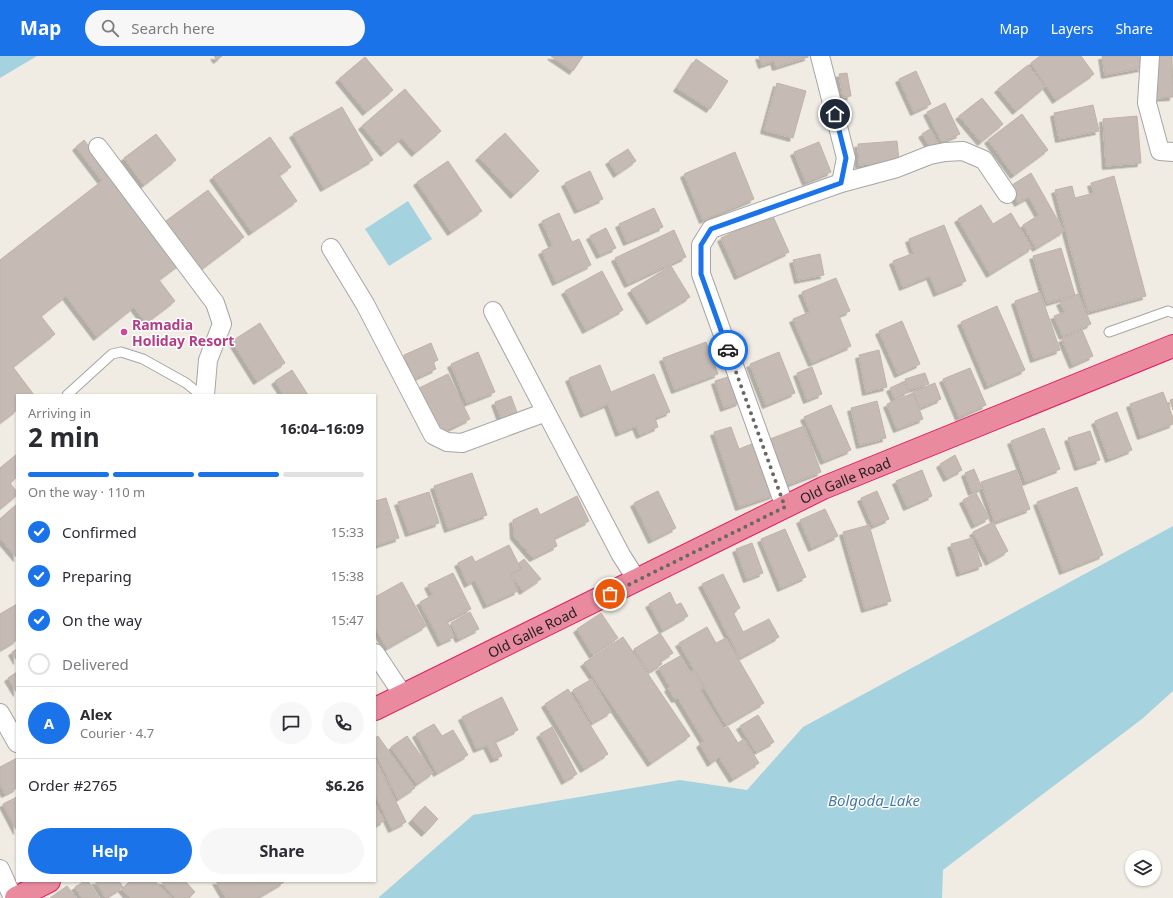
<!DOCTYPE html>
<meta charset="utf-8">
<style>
body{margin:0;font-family:"Noto Sans",sans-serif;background:#f7f7f7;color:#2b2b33;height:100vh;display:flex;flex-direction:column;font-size:15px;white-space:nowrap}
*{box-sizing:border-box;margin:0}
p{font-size:13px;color:#7c7c81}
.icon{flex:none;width:22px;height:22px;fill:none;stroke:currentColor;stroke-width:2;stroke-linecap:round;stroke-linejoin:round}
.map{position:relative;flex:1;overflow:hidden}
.side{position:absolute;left:16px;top:338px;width:360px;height:488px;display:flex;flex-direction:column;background:#fff;border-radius:0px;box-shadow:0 1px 3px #0004}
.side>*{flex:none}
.controls{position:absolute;left:1125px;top:794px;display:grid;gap:8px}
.controls a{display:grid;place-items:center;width:36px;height:36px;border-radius:50%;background:#fff;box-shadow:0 1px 3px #0004;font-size:20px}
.pin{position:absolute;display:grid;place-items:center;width:34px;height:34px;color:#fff;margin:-17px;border:2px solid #fff;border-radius:50%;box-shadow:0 1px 4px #0007}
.courier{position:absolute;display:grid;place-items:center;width:40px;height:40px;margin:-20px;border:3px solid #1a73e8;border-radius:50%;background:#fff;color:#222;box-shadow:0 1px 5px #0007}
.summary em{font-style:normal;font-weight:700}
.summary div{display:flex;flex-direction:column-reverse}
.summary{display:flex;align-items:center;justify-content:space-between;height:68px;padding:0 12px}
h1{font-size:26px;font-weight:700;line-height:30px}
.bar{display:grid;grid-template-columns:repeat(4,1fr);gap:6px 4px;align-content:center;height:48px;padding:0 12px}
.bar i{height:5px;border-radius:3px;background:#e1e1e2}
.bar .selected{background:#1a73e8}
.bar p{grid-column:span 4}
.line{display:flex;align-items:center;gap:10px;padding:0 12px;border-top:1px solid #e1e1e2}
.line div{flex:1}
.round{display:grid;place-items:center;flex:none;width:42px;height:42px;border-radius:21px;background:#f7f7f7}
ol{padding:0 12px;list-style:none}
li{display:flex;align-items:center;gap:12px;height:44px}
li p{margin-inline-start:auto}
li .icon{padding:4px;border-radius:50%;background:#1a73e8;color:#fff;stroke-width:4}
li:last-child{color:#7c7c81}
li i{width:22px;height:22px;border:2px solid #e1e1e2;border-radius:50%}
.button{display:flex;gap:8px;margin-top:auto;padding:8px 12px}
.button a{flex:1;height:46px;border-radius:24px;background:#1a73e8;color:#fff;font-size:16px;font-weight:700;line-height:46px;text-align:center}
.button a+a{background:#f7f7f7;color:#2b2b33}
header{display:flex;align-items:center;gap:24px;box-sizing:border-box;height:56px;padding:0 20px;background:#1a73e8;color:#fff}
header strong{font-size:19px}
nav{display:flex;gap:22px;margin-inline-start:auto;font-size:14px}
.search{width:280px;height:36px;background:#f7f7f7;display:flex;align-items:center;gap:10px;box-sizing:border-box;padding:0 14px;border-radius:22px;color:#7c7c81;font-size:15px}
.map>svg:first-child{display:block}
</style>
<header>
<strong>Map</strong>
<div class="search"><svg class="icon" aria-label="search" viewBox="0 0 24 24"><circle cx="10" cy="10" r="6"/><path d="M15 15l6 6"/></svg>Search here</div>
<nav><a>Map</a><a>Layers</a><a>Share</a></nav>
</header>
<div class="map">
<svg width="1173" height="842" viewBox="0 0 1173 842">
<defs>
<filter id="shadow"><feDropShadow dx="-3.5" dy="3.5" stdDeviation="0" flood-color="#0004"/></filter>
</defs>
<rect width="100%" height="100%" fill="#f0ece4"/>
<path fill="#a4d3df" d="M0 0H37L0 22Z
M408 145 432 183 389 210 365 173Z
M1173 470V635L1142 663 943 814 942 842H378L473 759 680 724 747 734 803 671Z"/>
<path fill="#c5bbb4" stroke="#c2b2a6" filter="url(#shadow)" d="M214 0H222L217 4Z
M551 0H583L573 15Z
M759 0H808V1L776 11 774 5 762 9Z
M1040 0H1081L1094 18 1056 44 1031 7Z
M1102 0H1139L1142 12 1105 19Z
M1153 0H1172L1173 41 1154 42Z
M365 1 393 34 366 56 339 23Z
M696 3 728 25 710 53 677 32Z
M1028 9 1045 31 1016 55 998 33Z
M916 15 931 48 914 56 899 23Z
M847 17 851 40 843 41 839 18Z
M777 27 806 35 793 82 764 74Z
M405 33 441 75 415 97 402 82 384 97 362 70Z
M982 42 1003 68 981 86 959 60Z
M945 47 960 78 942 86 927 56Z
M1093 49 1099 75 1059 83 1054 57Z
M342 51 373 104 324 132 293 78Z
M1022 58 1048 94 1014 119 988 84Z
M1137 60 1141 107 1106 110 1103 63Z
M930 73 938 87 931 92 922 78Z
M505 77 539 115 514 139 479 101Z
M156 78 176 104 144 129 124 102Z
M270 81 291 111 279 119 297 145 252 176 213 121Z
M84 84 180 208 159 224 175 245 146 267 134 251 97 281 66 240 41 260 55 278 13 311 34 339H17V354L0 367V204L102 125 76 91Z
M897 85 899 105 859 109 858 88Z
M819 86 831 116 806 126 794 96Z
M628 93 636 105 617 118 609 105Z
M735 96 754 143 703 164 684 118Z
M448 105 482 155 451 176 417 126Z
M590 115 603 143 578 154 565 127Z
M1031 117 1064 175 1036 192 1023 169 1039 159 1029 141 1018 147 1009 131Z
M1114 120 1146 240 1088 256 1055 134 1072 130 1075 142 1094 137 1091 127Z
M208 134 244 181 195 218 159 170Z
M981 149 993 168 1011 157 1032 192 990 218 958 163Z
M654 152 663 171 627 186 619 168Z
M559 157 572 186 579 183 591 209 556 226 542 195 553 190 542 165Z
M772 158 789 196 738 220 721 182Z
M944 169 966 225 937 237 930 220 903 231 893 205 914 197 909 183Z
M606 172 616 192 600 199 590 180Z
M674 174 686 201 628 228 615 202Z
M1061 192 1075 239 1047 247 1033 200Z
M820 198 824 219 798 224 793 204Z
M671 210 690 241 650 265 631 234Z
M602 215 623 254 586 274 565 235Z
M836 222 850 255 839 260 851 290 812 307 793 263 810 256 802 236Z
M1040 236 1060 294 1034 303 1015 245Z
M1078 238 1091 268 1063 280 1054 260 1065 256 1060 246Z
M997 250 1025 314 988 330 961 266Z
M902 265 920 308 898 318 879 275Z
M260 267 285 307 257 325 232 285Z
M1082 274 1093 300 1073 309 1062 283Z
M706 286 718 318 675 334 663 302Z
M431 287 438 304 433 306 436 313 414 323 404 299Z
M879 294 887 331 866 336 859 299Z
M478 296 495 336 467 347 451 308Z
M779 296 795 337 766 349 750 308Z
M600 309 611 336 654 318 670 356 655 362 658 371 640 379 636 370 619 377 608 348 584 358 569 322Z
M812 311 822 338 807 344 797 317Z
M970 312 986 349 959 361 943 323Z
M292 314 308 339H284L275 325Z
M925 317 929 328 908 334 905 323Z
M448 318 470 363 441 377 419 332Z
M731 320 740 346 724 352 715 325Z
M903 326 908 336 895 343 890 332Z
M935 327 941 343 920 352 913 336Z
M1163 336 1173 362V368L1141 380 1130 348Z
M913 337 923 363 897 373 887 348Z
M511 340 518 359 502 365 495 346Z
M1173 343V354L1170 344Z
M877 345 886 382 860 389 851 352Z
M831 349 851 394 824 405 804 361Z
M1117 356 1132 394 1109 403 1095 365Z
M804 370 821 416 787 429 770 383Z
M731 371 739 393 757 386 774 439 739 451 714 376Z
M1044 372 1060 413 1026 426 1011 385Z
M1090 375 1100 404 1078 411 1068 382Z
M17 398V421L10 427 17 436V439L0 453V412Z
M955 399 962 414 947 422 940 408Z
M974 413 982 432 972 436 965 417Z
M922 414 932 440 907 451 896 425Z
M1016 414 1030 453 995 466 981 426Z
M472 417 487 459 448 473 434 430Z
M1077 431 1103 499 1063 515 1037 446Z
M658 435 676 472 652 484 634 447Z
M877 435 889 463 873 470 861 442Z
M429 436 439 467 409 477 398 446Z
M976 437 989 462 975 469 963 444Z
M577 440 589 465 554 482 557 490 533 502 514 480 513 464 537 452 540 459Z
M386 442 399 482 375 490V445Z
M17 448V502L0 482V463Z
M825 453 838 480 812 492 800 464Z
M993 466 1008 495 989 506 973 476Z
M869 469 891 545 865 553 843 476Z
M785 473 806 521 781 532 761 483Z
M972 482 982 510 960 517 951 488Z
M752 487 763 517 747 523 736 493Z
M509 489 521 513 510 518 518 535 487 549 475 524 468 528 458 507 472 500 475 506Z
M524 503 541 523 523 535 511 518 522 513 519 507Z
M453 517 471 553 447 565 454 581 441 587 420 546 433 539 428 529Z
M723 518 740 552 733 556 743 576 769 563 779 581 740 602 702 528Z
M402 526 426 570 387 592 375 571V541Z
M670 536 676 549 681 547 688 560 663 574 649 548Z
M17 548V584L0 594V558Z
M470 556 479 573 459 583 451 567Z
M601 557 618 582 593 599 577 573Z
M707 571 716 587 726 582 764 647 726 669 679 587Z
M660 577 673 597 660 605 662 608 649 616 634 593Z
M623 581 690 680 651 707 584 607Z
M17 593V605L12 596Z
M680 600 690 617 693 615 704 632 700 634 724 673 728 671 738 687 744 683 759 707 733 723 719 701 711 707 700 688 704 685 678 642 675 643 668 632 670 631 659 612Z
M17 616V637L8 622Z
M592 623 611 656 592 667 573 634Z
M568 633 608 698 584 713 545 648Z
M502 641 518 674 495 685 502 700 494 703 487 689 477 693 462 661Z
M758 659 774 686 756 696 740 670Z
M434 668 442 680 453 674 468 699 437 717 416 678Z
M552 671 577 718 565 725 540 678Z
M378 680 415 732 398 743 375 696V682Z
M407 680 433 717 417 728 391 691Z
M17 702V732L5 738 0 728V711Z
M375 703 406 766 392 773 375 738Z
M17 741V775L3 748Z
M375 748 384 765 375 770Z
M425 750 438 763 425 777 412 764Z
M85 825H88L99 842H82L75 831Z
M95 825H119L123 831 106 842Z
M130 825H155L171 842H130L122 833Z
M161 825H185L195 836 189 842H175Z
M216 825H283L284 826 257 842H226Z
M67 830 76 842H50Z"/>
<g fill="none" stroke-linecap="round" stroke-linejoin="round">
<defs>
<path id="lane" d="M1109 276 1168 255 1173 257
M67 339 112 298 121 296 143 303 186 327 201 339"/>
<path id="street" d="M1150 0 1147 47 1160 95 1173 96
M98 91 215 247 222 268 208 304 205 339
M841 127 897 112 930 99 945 96 963 95 984 104 1007 138
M331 192 365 248 433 379 447 386 462 387 546 356
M493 255 621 499 637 524
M785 451 701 218V189L711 173 841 127 846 102 820 0
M375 597 403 639
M0 657 17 687
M0 813 13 842"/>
<g id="highway">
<path id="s1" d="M375 653 823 432 1173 290"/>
<path d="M16 842 49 825"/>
</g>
</defs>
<use href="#lane" stroke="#a6a6a6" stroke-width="11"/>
<use href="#street" stroke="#a6a6a6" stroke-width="20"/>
<use href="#highway" stroke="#e01f67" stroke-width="24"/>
<use href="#lane" stroke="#fff" stroke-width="9"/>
<use href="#street" stroke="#fff" stroke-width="18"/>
<use href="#highway" stroke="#e98a9f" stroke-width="22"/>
</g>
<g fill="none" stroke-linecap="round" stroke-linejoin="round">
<path stroke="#686764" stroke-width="4" stroke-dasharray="0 7.2" d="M610 538 785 451 728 294"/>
<path stroke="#1a73e8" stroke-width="5" d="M728 294 701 218V189L711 173 841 127 846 102 835 58"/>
</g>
<circle fill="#d1479c" stroke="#fff" stroke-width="1.5" cx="124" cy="276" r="4"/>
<g text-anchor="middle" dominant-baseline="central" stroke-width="3" stroke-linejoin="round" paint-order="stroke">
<g font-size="14" font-weight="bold" fill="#b23c85" stroke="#fff" text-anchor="start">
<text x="132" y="268">Ramadia<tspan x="132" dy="16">Holiday Resort</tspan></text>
</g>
<g font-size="14" fill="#1f1f1f" stroke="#fff">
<text stroke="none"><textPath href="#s1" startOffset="523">Old Galle Road</textPath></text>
<text stroke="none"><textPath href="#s1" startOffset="175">Old Galle Road</textPath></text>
</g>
<g font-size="15" font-style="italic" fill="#457aaa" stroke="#fff">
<text x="874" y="744">Bolgoda_Lake</text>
</g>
</g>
</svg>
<div class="controls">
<a><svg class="icon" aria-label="layers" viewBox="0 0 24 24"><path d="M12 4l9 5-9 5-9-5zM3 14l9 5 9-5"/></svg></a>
</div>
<div class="pin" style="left:610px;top:538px;background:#ea580c"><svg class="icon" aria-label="bag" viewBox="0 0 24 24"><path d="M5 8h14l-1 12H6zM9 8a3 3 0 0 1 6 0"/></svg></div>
<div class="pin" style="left:835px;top:58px;background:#1f2937"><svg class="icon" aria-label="home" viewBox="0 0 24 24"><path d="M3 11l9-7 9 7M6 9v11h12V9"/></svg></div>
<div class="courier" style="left:728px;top:294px"><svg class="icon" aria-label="car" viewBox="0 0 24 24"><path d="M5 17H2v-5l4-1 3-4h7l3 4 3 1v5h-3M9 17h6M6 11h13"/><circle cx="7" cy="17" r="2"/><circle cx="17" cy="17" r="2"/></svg></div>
<section class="side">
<div class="summary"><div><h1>2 min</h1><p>Arriving in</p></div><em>16:04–16:09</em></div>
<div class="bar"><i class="selected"></i><i class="selected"></i><i class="selected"></i><i></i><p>On the way · 110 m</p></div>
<ol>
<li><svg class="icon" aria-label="check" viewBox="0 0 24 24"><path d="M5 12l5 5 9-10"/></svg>Confirmed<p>15:33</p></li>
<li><svg class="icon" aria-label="check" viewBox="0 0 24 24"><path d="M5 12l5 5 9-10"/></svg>Preparing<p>15:38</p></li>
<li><svg class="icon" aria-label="check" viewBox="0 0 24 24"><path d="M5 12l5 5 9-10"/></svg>On the way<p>15:47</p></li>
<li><i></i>Delivered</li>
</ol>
<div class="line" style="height:72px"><b class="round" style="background:#1a73e8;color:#fff">A</b><div><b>Alex</b><p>Courier · 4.7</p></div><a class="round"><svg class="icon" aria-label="chat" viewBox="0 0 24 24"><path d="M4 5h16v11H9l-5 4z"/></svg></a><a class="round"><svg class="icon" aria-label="phone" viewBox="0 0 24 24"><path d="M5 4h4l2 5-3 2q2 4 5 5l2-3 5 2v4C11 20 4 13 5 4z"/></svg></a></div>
<div class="line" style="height:52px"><div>Order #2765</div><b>$6.26</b></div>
<div class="button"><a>Help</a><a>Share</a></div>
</section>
</div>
